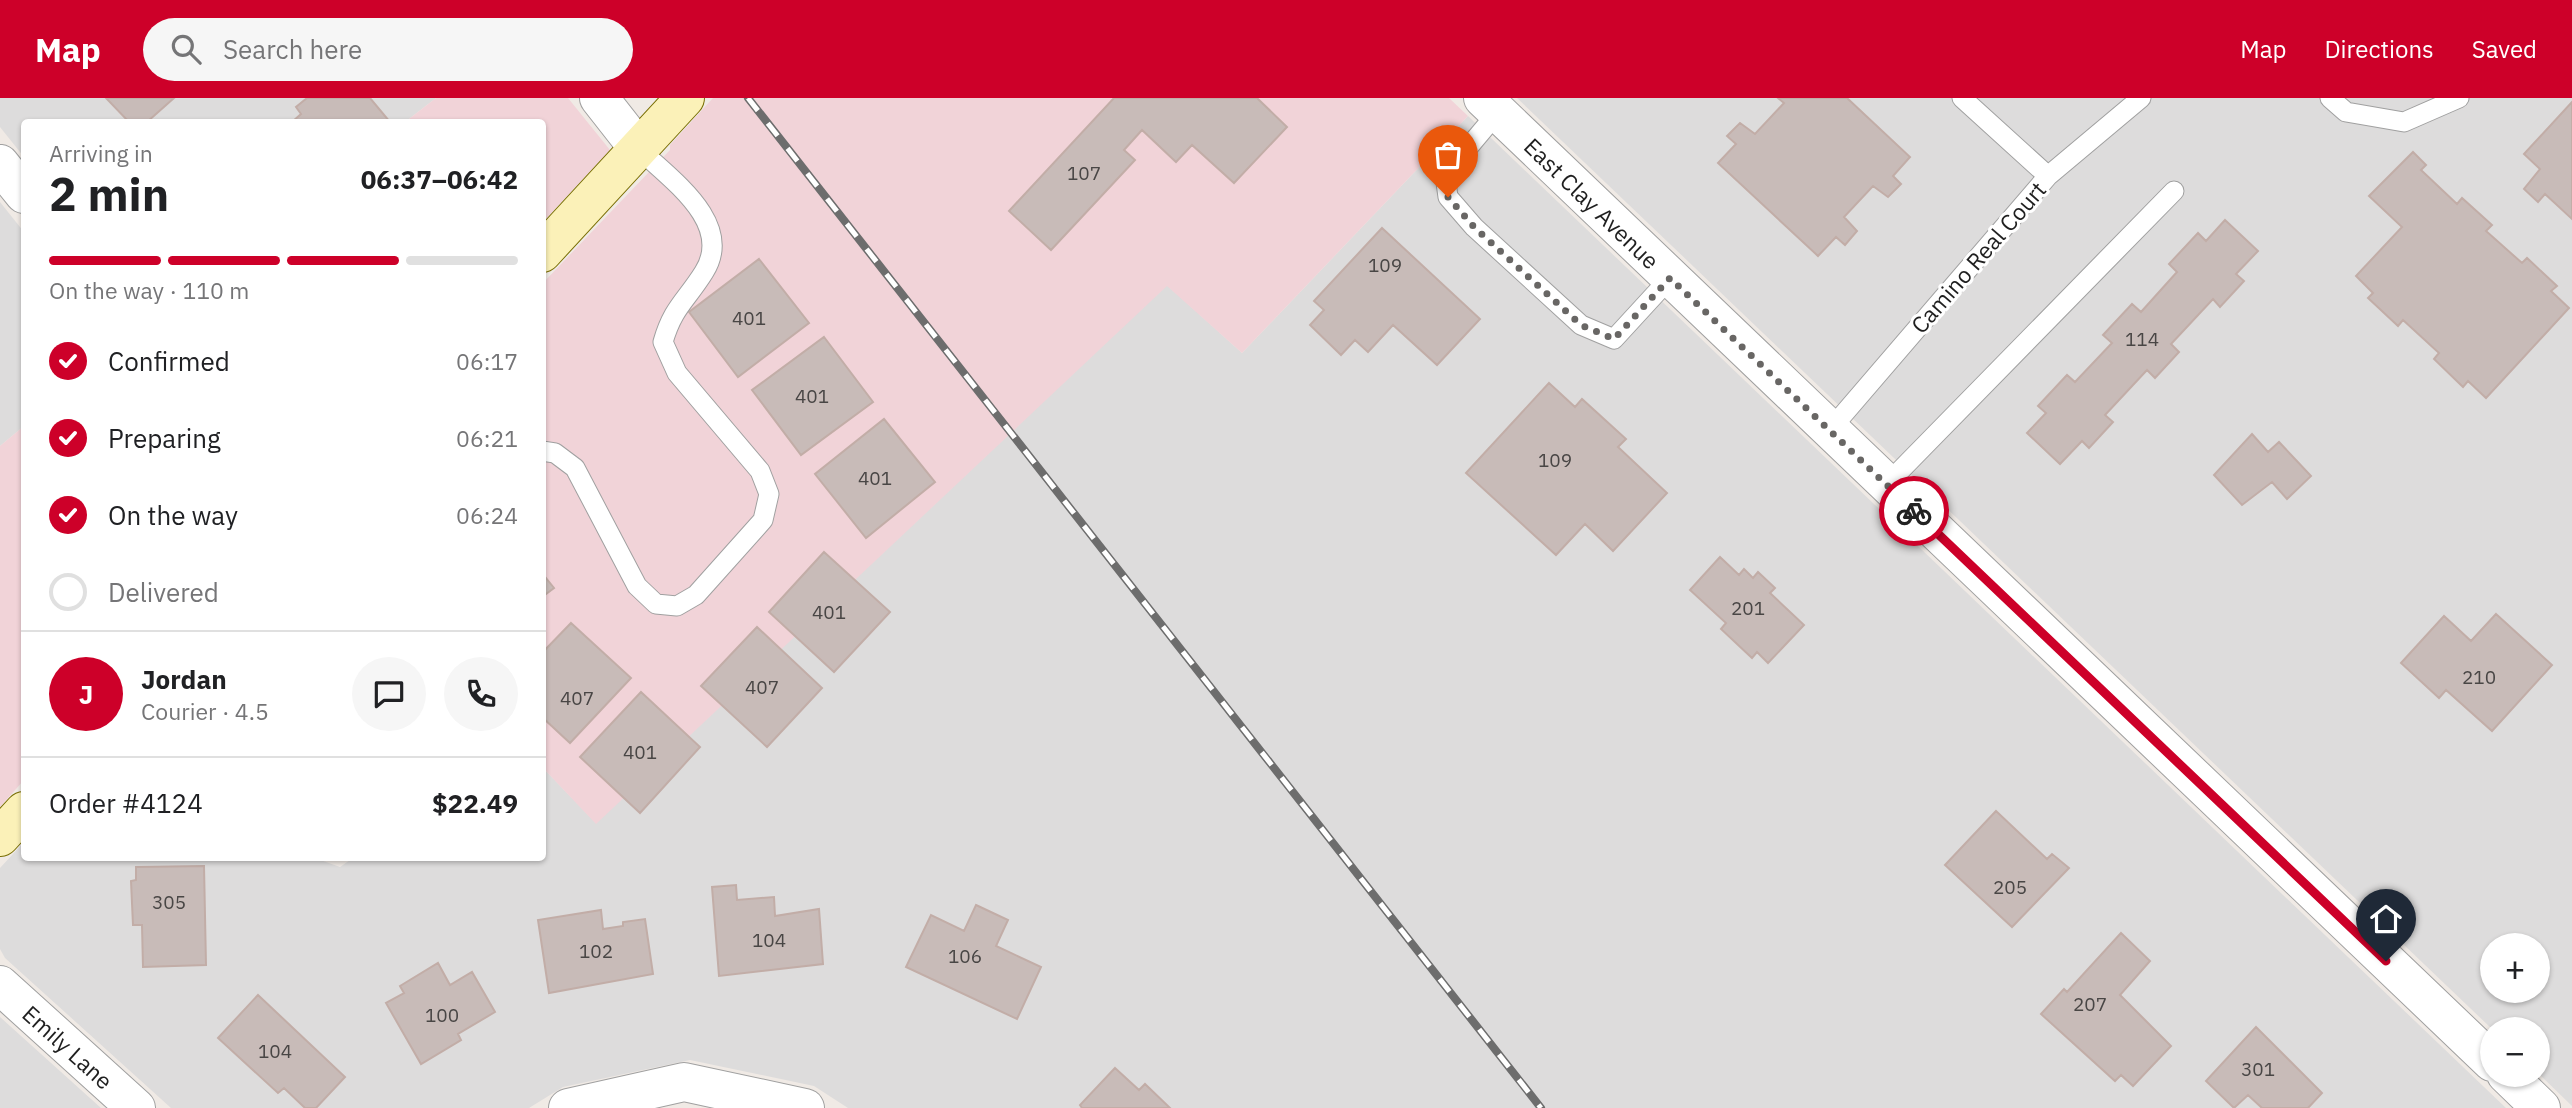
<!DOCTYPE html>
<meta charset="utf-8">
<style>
body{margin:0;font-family:"IBM Plex Sans",sans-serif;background:#f6f6f6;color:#202124;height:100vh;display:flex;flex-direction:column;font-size:26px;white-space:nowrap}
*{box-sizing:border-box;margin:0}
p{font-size:23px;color:#757577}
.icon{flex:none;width:38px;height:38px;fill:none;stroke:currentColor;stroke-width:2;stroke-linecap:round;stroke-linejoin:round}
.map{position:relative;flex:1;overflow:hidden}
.panel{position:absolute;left:21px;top:21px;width:525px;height:742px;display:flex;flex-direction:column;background:#fff;border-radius:7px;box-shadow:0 2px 5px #0004}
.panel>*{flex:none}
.controls{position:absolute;left:2480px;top:835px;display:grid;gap:14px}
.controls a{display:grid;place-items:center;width:70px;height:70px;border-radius:50%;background:#fff;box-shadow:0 2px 5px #0004;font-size:35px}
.pin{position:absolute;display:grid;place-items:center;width:60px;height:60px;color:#fff;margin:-72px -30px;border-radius:50% 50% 50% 0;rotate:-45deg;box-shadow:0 0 7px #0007}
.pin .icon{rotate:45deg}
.courier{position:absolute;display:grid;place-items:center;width:70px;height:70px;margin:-35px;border:5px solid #cd0029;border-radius:50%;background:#fff;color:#222;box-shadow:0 2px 9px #0007}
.overview em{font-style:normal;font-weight:800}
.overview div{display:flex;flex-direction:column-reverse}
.overview{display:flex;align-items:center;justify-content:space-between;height:119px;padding:0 28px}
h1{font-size:46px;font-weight:800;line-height:52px}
.bar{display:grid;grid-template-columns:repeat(4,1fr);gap:10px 7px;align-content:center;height:84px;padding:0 28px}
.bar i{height:9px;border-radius:5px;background:#e0e0e0}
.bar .active{background:#cd0029}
.bar p{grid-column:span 4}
.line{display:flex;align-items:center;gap:18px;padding:0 28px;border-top:2px solid #e0e0e0}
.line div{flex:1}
.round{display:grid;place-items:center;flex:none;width:74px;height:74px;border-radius:37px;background:#f6f6f6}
ol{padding:0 28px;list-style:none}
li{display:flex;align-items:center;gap:21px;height:77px}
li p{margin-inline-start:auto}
li .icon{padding:7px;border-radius:50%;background:#cd0029;color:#fff;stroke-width:4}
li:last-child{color:#757577}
li i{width:38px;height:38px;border:4px solid #e0e0e0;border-radius:50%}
header{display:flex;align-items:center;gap:42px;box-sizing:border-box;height:98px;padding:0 35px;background:#cd0029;color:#fff}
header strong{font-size:33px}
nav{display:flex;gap:38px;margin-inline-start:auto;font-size:24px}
.search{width:490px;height:63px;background:#f6f6f6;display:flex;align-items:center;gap:18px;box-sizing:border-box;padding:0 24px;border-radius:38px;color:#757577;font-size:26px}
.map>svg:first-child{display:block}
</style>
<header>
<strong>Map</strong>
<div class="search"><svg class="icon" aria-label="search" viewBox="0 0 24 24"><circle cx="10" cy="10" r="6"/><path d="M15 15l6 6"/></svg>Search here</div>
<nav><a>Map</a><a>Directions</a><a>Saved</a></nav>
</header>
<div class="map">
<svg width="2572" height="1010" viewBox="0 0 2572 1010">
<rect width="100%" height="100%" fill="#f0eae5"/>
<path fill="#dddcdc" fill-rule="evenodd" d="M0 0H436L405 24H24V59L0 29Z
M1517 0H2572V1008L2538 975V931H2492ZM2492 847H2538V892H2492Z
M1468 18 2506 1010H848L814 988 690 962 563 989 529 1010H171L5 860 0 851V770L24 744V760H315L340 769 353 760H542L543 670 596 725 1167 187 1242 255Z
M0 104 24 134V328L0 348Z
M0 919 101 1010H0Z"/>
<path fill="#f1d3d8" d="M436 0H568L610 52 543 124 542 24H405Z
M713 0H1449L1468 18 1242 255 1167 188 596 726 543 670 542 186 670 52V47Z
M24 328V682L0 709V348Z"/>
<path fill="#c8bbb8" stroke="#c2ada7" stroke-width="2" d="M106 0H174L147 24H129Z
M307 0H370L390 24H292L301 16 296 9Z
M1114 0H1257L1287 29 1234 85 1192 47 1176 64 1142 32 1124 52 1135 62 1051 152 1009 113Z
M1778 0H1847L1910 59 1893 78 1901 86 1888 99 1873 88 1844 119 1857 133 1845 147 1836 139 1818 158 1718 65 1736 46 1727 38 1740 25 1755 36 1784 5Z
M2572 4V121L2545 96 2538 104 2524 91 2540 71 2524 56Z
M2413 54 2426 67 2421 72 2457 106 2462 100 2492 127 2486 133 2522 165 2527 160 2557 188 2551 193 2569 210 2486 300 2468 283 2463 289 2434 261 2439 255 2403 222 2398 228 2368 200 2373 195 2356 178 2402 129 2369 98Z
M2225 122 2258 153 2236 176 2244 183 2220 209 2213 201 2171 246 2179 254 2155 280 2147 272 2105 317 2113 324 2089 350 2082 343 2060 366 2027 335 2046 315 2038 308 2067 277 2075 284 2112 245 2103 237 2132 206 2141 214 2177 174 2169 166 2198 135 2206 143Z
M1382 130 1480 221 1437 267 1393 227 1368 254 1355 242 1341 257 1310 227 1324 212 1314 203Z
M759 161 809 225 738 279 689 214Z
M824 239 873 304 801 357 752 292Z
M1549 285 1575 309 1582 301 1626 341 1618 349 1667 395 1613 453 1585 426 1556 457 1466 375Z
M884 321 935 384 866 440 815 376Z
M2252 336 2268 354 2279 344 2311 378 2287 401 2272 384 2242 407 2214 377Z
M824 454 890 514 834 574 769 514Z
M1720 459 1739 477 1744 471 1753 480 1758 474 1775 490 1770 495 1804 527 1768 565 1757 554 1752 560 1721 531 1726 525 1690 492Z
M542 475 554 490 542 499Z
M2496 516 2552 567 2492 633 2446 592 2439 600 2401 565 2444 518 2471 543Z
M571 525 631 580 570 645 542 619V555Z
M757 529 822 590 767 649 701 588Z
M641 594 700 649 640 715 580 659Z
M1996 713 2047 761 2052 756 2069 770 2012 829 1945 767Z
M204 768 206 867 143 869 142 827H133L131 783 136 782V769Z
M736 787 737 802 774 799 775 818 819 811 823 866 719 878 712 789Z
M976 807 1008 822 996 848 1041 869 1017 921 906 869 931 817 964 833Z
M601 812 603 831 623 828V824L645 821 653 876 549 895 538 822Z
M2121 835 2150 863 2120 897 2171 948 2133 988 2121 977 2115 983 2041 916 2064 891 2067 894Z
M438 865 450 887 472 874 495 914 458 936 461 942 421 966 386 905 404 895 400 888Z
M258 897 345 979 316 1010H305L284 990 278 995 218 940Z
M2256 929 2322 995 2308 1010H2262L2248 997 2234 1010 2206 983Z
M1115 970 1139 992 1145 986 1170 1010H1082L1080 1007Z"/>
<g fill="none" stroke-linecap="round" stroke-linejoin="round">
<defs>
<path id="service" d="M1962 0 2048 78
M2330 0 2346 14 2404 24 2459 0
M1498 14 1445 77 1448 99 1474 129 1581 227 1614 241 1670 180
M1829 333 2048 78 2141 0
M542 353 555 355 575 370 637 488 656 506 677 508 696 497 763 422 769 396 760 373 677 275 663 244C673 209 686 203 704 174 735 125 670 81 639 51
M1886 387 2174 93"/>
<path id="minor" d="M0 66 24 96
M0 887 136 1010
M568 1010 684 984 805 1010"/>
<path id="tertiary" d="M599 0 639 51
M1483 0 2492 964
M2506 976 2541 1010"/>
<path id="secondary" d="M542 155 685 0
M0 739 24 713"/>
</defs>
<use href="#service" stroke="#a0a0a0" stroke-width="21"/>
<use href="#minor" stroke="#a0a0a0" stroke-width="40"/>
<use href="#tertiary" stroke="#a0a0a0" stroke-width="40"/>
<use href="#secondary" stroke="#796e03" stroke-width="40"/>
<use href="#service" stroke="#fff" stroke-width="19"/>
<use href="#minor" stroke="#fff" stroke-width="38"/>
<use href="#tertiary" stroke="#fff" stroke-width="38"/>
<use href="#secondary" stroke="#fbf1b8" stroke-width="38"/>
<defs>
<path id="rail" d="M748 0 1541 1010"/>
</defs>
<use href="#rail" stroke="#6d6d6d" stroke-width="8"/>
<use href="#rail" stroke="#fff" stroke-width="5" stroke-dasharray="16" stroke-linecap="butt"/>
</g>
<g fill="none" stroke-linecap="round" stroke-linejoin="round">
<path stroke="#686664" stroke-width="7" stroke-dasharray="0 12.6" d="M1448 99 1474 129 1581 227 1614 241 1670 180 1914 413"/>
<path stroke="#cd0029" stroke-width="9" d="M1914 413 2386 863"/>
</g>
<g text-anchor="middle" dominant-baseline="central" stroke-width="6" stroke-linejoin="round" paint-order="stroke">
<g font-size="19" fill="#494645">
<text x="1084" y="75">107</text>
<text x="1385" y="167">109</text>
<text x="749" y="220">401</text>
<text x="2142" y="241">114</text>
<text x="812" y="298">401</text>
<text x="1555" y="362">109</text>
<text x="875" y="380">401</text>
<text x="1748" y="510">201</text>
<text x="829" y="514">401</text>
<text x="2479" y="579">210</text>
<text x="762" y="589">407</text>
<text x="577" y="600">407</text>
<text x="640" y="654">401</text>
<text x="2010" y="789">205</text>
<text x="169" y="804">305</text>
<text x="769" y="842">104</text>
<text x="596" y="853">102</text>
<text x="965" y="858">106</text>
<text x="2090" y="906">207</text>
<text x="442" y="917">100</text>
<text x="275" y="953">104</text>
<text x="2258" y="971">301</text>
</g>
<g font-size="23" fill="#1f1f1f" stroke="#fff">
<text transform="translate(1592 105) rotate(44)">East Clay Avenue</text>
<text transform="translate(1978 159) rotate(-49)">Camino Real Court</text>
<text transform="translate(68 949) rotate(42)">Emily Lane</text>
</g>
</g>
</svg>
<div class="controls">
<a>+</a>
<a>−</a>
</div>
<div class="pin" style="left:1448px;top:99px;background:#ea580c"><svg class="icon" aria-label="bag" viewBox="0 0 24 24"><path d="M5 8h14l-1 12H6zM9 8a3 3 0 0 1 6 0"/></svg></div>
<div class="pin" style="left:2386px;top:863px;background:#1f2937"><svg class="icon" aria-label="home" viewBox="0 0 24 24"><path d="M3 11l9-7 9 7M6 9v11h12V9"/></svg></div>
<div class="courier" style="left:1914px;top:413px"><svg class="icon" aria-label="bike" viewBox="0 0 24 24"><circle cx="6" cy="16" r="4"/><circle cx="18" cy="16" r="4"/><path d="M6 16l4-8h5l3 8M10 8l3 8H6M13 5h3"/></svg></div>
<section class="panel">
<div class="overview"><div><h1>2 min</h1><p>Arriving in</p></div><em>06:37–06:42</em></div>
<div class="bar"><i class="active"></i><i class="active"></i><i class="active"></i><i></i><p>On the way · 110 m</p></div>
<ol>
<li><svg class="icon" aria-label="check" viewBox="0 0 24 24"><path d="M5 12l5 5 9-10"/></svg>Confirmed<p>06:17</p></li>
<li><svg class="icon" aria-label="check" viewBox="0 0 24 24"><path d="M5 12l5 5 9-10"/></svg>Preparing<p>06:21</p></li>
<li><svg class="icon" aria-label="check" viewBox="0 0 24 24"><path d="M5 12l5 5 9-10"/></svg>On the way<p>06:24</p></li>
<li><i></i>Delivered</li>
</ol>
<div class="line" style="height:126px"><b class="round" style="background:#cd0029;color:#fff">J</b><div><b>Jordan</b><p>Courier · 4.5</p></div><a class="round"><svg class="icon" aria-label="chat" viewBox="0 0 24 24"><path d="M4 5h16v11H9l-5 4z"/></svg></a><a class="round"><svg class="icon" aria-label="phone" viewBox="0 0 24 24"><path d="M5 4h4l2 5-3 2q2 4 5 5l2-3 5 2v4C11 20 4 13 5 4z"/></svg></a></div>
<div class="line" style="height:91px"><div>Order #4124</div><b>$22.49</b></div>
</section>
</div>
